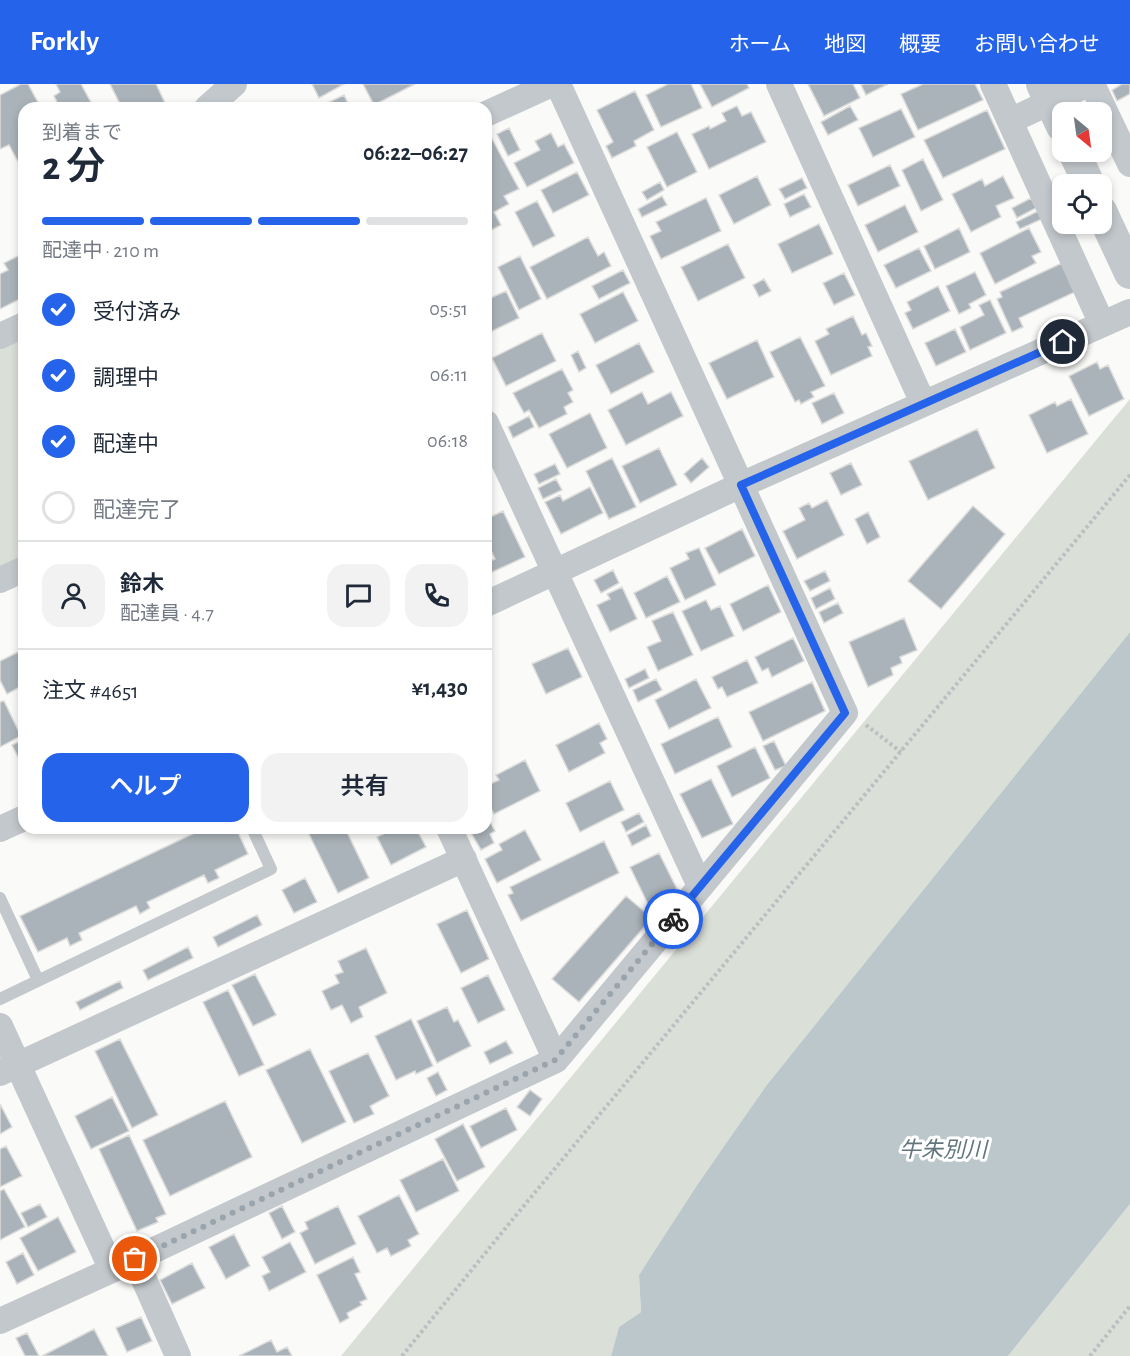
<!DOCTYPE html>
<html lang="ja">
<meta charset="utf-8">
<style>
body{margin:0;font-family:"Alegreya Sans","Noto Sans JP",sans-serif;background:#f2f2f3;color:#1f2937;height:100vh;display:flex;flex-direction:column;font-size:22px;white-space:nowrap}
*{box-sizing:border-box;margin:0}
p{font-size:20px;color:#747a83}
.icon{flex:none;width:33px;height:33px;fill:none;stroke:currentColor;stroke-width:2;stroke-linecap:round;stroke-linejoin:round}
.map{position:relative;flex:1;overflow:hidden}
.side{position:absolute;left:18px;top:18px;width:474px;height:732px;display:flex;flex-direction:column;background:#fff;border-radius:18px;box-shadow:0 3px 9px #0003}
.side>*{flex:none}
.needle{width:39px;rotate:151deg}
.controls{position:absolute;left:1052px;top:18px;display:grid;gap:12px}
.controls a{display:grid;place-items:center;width:60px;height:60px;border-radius:12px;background:#fff;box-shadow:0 3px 9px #0003;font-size:30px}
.pin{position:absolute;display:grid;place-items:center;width:51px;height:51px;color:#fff;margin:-26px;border:3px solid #fff;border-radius:50%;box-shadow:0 2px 6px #0007}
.courier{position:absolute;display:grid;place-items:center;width:60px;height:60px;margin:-30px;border:4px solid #2563eb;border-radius:50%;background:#fff;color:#222;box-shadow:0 2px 8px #0007}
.summary em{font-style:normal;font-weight:600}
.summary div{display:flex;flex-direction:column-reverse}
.summary{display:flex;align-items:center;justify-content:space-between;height:102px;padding:0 24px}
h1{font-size:39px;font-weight:600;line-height:45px}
.bar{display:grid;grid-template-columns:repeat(4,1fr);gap:9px 6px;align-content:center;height:72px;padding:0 24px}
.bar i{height:8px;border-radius:4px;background:#e0e1e3}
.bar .selected{background:#2563eb}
.bar p{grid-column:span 4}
.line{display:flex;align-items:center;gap:15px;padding:0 24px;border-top:2px solid #e0e1e3}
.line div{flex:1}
.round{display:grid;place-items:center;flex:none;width:63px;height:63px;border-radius:18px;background:#f2f2f3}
ol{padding:0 24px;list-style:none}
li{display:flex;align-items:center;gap:18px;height:66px}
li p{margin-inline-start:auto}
li .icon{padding:6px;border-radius:50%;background:#2563eb;color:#fff;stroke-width:4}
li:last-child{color:#747a83}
li i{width:33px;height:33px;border:3px solid #e0e1e3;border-radius:50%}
.cta{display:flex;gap:12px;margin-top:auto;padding:12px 24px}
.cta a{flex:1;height:69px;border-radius:18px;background:#2563eb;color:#fff;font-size:24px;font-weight:600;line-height:69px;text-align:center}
.cta a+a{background:#f2f2f3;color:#1f2937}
header{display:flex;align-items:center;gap:36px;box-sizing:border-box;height:84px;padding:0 30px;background:#2563eb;color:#fff}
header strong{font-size:28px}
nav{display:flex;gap:33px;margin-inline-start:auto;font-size:21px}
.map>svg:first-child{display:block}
</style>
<header>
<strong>Forkly</strong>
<nav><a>ホーム</a><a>地図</a><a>概要</a><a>お問い合わせ</a></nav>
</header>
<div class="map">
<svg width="1130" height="1272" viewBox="0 0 1130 1272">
<rect width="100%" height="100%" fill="#fafaf8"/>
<path fill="#dadfd7" d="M24 241V485L0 496V252Z
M1130 315V548L766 1002 639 1191 641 1228 619 1243 611 1272H341Z
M1130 1120V1272H1008Z"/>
<path fill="#bbc7cb" d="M1130 548V1120L1008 1272H611L619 1243 641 1228 639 1191 698 1100 766 1002Z"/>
<path fill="#aab3b9" stroke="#dcdcda" stroke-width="1.5" d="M21 0H28L41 24H24V89L9 61 0 65V11Z
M56 0H81L94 24H60L54 12 60 8Z
M110 0H156L167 23 122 24Z
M312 0H344L319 14Z
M363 0H415L374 21Z
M668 0H691L702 24 661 43 646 11Z
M700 0H747L749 4 712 23Z
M808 0H853L860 14 824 32Z
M864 0H888L866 11 861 1Z
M923 0H975L983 16 918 46 901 10Z
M1122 0H1130V10L1117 17 1112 6Z
M635 7 654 46 634 57 636 62 612 74 606 62 613 58 597 26Z
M344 11 350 24H317Z
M737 22 742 32 751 28 766 58 709 85 692 50 709 42 710 45 726 37 722 29Z
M850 22 858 36 828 51 821 38Z
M901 25 915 53 873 73 859 44Z
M987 26 1005 65 943 94 924 56Z
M509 44 520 66 508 72 497 50Z
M677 48 697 88 667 103 647 63Z
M551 49 558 63 564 60 574 79 527 103 514 79 540 66 535 57Z
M490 51 519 105 504 112 509 120 494 128 501 141 486 149V53Z
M923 75 943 116 921 127 902 86Z
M890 81 900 102 858 122 848 101Z
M577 88 589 111 553 129 541 106Z
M757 92 771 121 734 140 719 111Z
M1003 92 1014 114 996 122 1001 133 971 148 952 110 982 95 985 102Z
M802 94 807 104 785 115 779 105Z
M660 98 664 106 647 116 642 108Z
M804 110 811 123 790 133 784 120Z
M662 112 667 121 642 133 638 125Z
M706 114 721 147 661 175 650 152 661 147 656 138Z
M1031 114 1036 124 1017 134 1012 124Z
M537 117 555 152 533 163 515 128Z
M905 121 918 148 878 168 865 141Z
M1038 127 1042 135 1020 145 1016 138Z
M819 140 833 170 792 189 778 160Z
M959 144 970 168 935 185 924 162Z
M1029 144 1041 168 1032 172 1036 179 995 200 980 169Z
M588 153 598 172 604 168 611 182 547 215 530 183Z
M728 160 745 194 698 217 681 183Z
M919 164 931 187 896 204 884 181Z
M24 169V213L0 225V190L8 186 4 179Z
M520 172 541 215 519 226 498 183Z
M1062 179 1075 208 1019 234 1023 243 1012 248 997 215 1002 213 1000 208Z
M623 186 630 199 599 215 592 202Z
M975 188 986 211 969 220 971 224 959 230 946 202Z
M844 189 855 211 834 221 823 199Z
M764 195 771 207 759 213 753 201Z
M938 202 950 227 913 245 905 229 911 226 907 218Z
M506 207 519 234 486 250V216Z
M623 208 638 237 595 259 580 230Z
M990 216 1006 249 970 266 960 243 984 231 979 221Z
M853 232 862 251 866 249 872 262 868 263 872 272 831 291 815 257 829 250 826 245Z
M955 245 966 268 936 282 925 259Z
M542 249 556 277 506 302 492 274Z
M800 253 825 302 811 308 814 313 801 320 799 316 795 318 770 268Z
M757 256 774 293 727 315 709 279Z
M639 259 654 288 611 310 596 281Z
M578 267 586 284 579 288 571 271Z
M1097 278 1100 285 1108 281 1124 315 1089 332 1069 292Z
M562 285 573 306 568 309 573 318 564 323 567 330 539 344 529 326 524 329 513 309Z
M642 308 648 320 671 308 683 332 626 361 608 326Z
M834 309 844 329 822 340 812 319Z
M1071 315 1088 350 1047 369 1029 331 1055 318 1057 322Z
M590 329 607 364 567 384 549 350Z
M529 332 534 343 513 354 508 343Z
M977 345 995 384 928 416 909 377Z
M659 364 677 401 640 419 622 382Z
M612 374 636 423 609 435 586 387Z
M702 374 709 383 691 399 684 390Z
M851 379 862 401 841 411 830 389Z
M555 380 560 390 539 400 534 390Z
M556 395 562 406 543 415 538 404Z
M590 403 603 429 561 450 545 418 560 411 563 417Z
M827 416 844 451 797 475 783 447 805 436 799 424 809 419 812 424Z
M973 422 1005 450 941 525 908 497Z
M503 427 525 473 490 489 486 479 495 475 486 456V435Z
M868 428 880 453 867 460 855 435Z
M742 445 755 472 719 490 705 464Z
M699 464 716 501 685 516 670 484 689 475 686 469Z
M613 486 619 499 601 509 594 496Z
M825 487 830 497 810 507 804 497Z
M667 492 680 518 646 534 634 509Z
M768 501 781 528 743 547 730 520Z
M622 503 637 535 610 548 597 521 610 515 607 510Z
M830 504 835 515 816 525 811 514Z
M706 516 711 526 720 522 734 552 701 567 682 527Z
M838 519 843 529 824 539 819 528Z
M673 528 693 571 658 587 647 563 661 557 652 537Z
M904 534 917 566 900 573 902 579 891 584 893 591 868 603 849 558Z
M793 554 804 577 772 593 768 584 762 587 755 573Z
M568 564 582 593 546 610 532 580Z
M24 565V601L7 610 0 596V577Z
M747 576 758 599 727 613 722 603 718 605 712 593Z
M645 585 649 594 629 604 625 595Z
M656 595 662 606 638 618 633 606Z
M696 595 711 624 669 645 655 616Z
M812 598 825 627 763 657 749 628Z
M4 617 21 652 0 663V618Z
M718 633 732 663 675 690 661 660Z
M599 639 607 655 600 659 605 669 569 688 556 661Z
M22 656 24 661V685L12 661Z
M774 657 786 682 775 686 763 662Z
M755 663 770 694 732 713 717 682Z
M525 676 540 707 494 730 486 714V702L499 696 496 691Z
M711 695 733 740 702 754 680 710Z
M610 697 624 726 580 748 566 719Z
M639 729 644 738 626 748 621 738Z
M489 736 495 747 490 750 494 759 481 766 470 747 475 744H486V738Z
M646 741 651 752 632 762 627 751Z
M205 744H236L248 770 215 786 219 794 208 799 204 791 147 818 150 824 140 830 136 822 79 849 82 856 70 862 67 854 38 868 20 832Z
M306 744H345L369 794 338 809Z
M395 744H416L426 763 391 781 377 753Z
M525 746 541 776 497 799 485 775 502 766 499 760Z
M604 757 619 789 521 837 508 811 513 809 510 803Z
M659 769 677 805 648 820 630 783Z
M305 794 317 818 294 829 282 806Z
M626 812 652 834 579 918 552 895Z
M467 826 489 875 461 889 437 840Z
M257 831 262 841 218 863 213 853Z
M188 863 193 874 148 896 143 886Z
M366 864 387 909 359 923 363 933 351 939 342 921 331 926 322 907 339 899 335 891 343 888 338 877Z
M255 890 276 931 253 942 232 901Z
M488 891 505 926 478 939 461 904Z
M120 897 123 904 80 926 76 918Z
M228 906 264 981 239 992 203 918Z
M447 923 454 938 458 936 471 962 437 979 417 937Z
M411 935 433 982 416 990 415 987 396 996 375 952Z
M120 955 158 1031 132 1044 95 967Z
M506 957 513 969 490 980 484 968Z
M310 965 346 1038 302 1059 266 986Z
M368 969 389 1012 370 1022 374 1030 354 1039 329 987Z
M438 988 447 1006 436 1012 427 994Z
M530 1006 542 1015 530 1032 517 1023Z
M112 1013 129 1047 91 1065 75 1032Z
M225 1017 252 1073 170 1112 143 1056Z
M0 1020 12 1043 0 1050Z
M506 1024 517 1046 481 1064 470 1042Z
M463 1040 485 1083 457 1097 435 1055Z
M129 1051 166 1130 156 1134 158 1138 137 1147 99 1065Z
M6 1062 22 1092 0 1103V1065Z
M443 1075 459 1107 416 1128 400 1096Z
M4 1105 25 1143 0 1156V1107Z
M399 1111 419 1150 408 1156 411 1162 391 1172 387 1164 377 1169 358 1132Z
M40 1120 47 1133 28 1143 21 1129Z
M282 1122 295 1148 282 1155 269 1129Z
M338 1122 356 1160 315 1180 300 1149 308 1145 305 1138Z
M58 1133 76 1168 38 1187 20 1154Z
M234 1150 250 1182 226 1195 209 1163Z
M290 1158 306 1188 269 1207 262 1192 270 1188 262 1173Z
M23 1169 34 1191 17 1200 6 1178Z
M353 1173 360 1188 355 1190 367 1215 360 1218 362 1221 347 1229 349 1234 340 1239 317 1191Z
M192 1179 205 1204 172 1220 160 1196Z
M141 1233 152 1257 127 1268 116 1244Z
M94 1245 108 1272H42Z
M27 1249 39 1272H25L16 1254Z
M271 1256 277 1268 287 1263 292 1272H239Z"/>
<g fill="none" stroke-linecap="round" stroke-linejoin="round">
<path stroke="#bbbfc2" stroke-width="4" stroke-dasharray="3 3" stroke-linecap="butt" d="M866 641 901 668
M402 1272 508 1141 1130 391
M1090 1272 1130 1222"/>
<path stroke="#c3c8cc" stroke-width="12" d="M0 814 38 896
M0 915 271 785 252 744"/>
<path stroke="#c3c8cc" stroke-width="26" d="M779 0 923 319
M993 0 1102 240
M1092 0 1130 80
M207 24 234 0
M486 30 552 0
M1010 37 1088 0
M0 252 24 241
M486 339 700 802
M0 496 24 485
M486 520 741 401 1130 228
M449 744 556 976
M0 745 24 734
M0 942 112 1186
M0 989 464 775
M135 1175 178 1272
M0 1237 112 1186 556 976 845 629 558 0"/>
<path stroke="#c3c8cc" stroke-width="32" d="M1042 0 1062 42
M1074 68 1089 100
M1101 127 1130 189"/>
</g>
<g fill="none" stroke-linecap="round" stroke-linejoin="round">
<path stroke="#99a4ac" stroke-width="6" stroke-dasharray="0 10.8" d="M135 1175 555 976 673 835"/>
<path stroke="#2563eb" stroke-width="8" d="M673 835 845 629 741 401 1063 258"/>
</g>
<g text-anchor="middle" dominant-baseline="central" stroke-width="6" stroke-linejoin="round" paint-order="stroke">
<g font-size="22" font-style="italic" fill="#60757c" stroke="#fff">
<text x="943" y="1066">牛朱別川</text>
</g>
</g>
</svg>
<div class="controls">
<a><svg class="needle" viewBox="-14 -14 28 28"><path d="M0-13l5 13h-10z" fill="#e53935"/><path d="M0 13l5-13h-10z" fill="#747a83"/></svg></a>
<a><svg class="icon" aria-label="locate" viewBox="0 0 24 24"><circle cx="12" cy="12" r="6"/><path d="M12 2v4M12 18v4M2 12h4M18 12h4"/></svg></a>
</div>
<div class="pin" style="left:135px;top:1175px;background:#ea580c"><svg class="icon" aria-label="bag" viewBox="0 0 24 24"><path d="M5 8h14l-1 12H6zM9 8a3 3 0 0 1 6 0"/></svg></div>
<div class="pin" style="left:1063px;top:258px;background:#1f2937"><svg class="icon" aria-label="home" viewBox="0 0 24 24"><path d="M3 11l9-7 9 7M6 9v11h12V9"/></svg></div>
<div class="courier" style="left:673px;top:835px"><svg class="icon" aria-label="bike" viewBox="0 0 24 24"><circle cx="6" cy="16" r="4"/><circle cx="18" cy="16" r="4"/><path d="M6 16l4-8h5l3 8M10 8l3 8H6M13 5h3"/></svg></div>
<section class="side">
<div class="summary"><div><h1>2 分</h1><p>到着まで</p></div><em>06:22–06:27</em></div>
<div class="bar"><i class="selected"></i><i class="selected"></i><i class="selected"></i><i></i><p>配達中 · 210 m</p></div>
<ol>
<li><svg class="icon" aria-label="check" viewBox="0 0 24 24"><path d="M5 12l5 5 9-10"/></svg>受付済み<p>05:51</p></li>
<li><svg class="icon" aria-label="check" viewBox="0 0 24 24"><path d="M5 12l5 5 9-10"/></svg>調理中<p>06:11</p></li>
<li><svg class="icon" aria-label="check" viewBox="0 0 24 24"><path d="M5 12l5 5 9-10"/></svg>配達中<p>06:18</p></li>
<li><i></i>配達完了</li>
</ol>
<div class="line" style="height:108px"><a class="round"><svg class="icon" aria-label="person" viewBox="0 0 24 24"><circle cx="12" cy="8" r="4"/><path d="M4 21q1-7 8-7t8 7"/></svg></a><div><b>鈴木</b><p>配達員 · 4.7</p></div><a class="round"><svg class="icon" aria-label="chat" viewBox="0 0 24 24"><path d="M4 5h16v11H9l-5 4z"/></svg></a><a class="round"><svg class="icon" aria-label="phone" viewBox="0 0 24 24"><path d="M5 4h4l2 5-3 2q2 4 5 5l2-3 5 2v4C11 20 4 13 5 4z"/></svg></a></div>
<div class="line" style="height:78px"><div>注文 #4651</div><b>¥1,430</b></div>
<div class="cta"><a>ヘルプ</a><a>共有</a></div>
</section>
</div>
